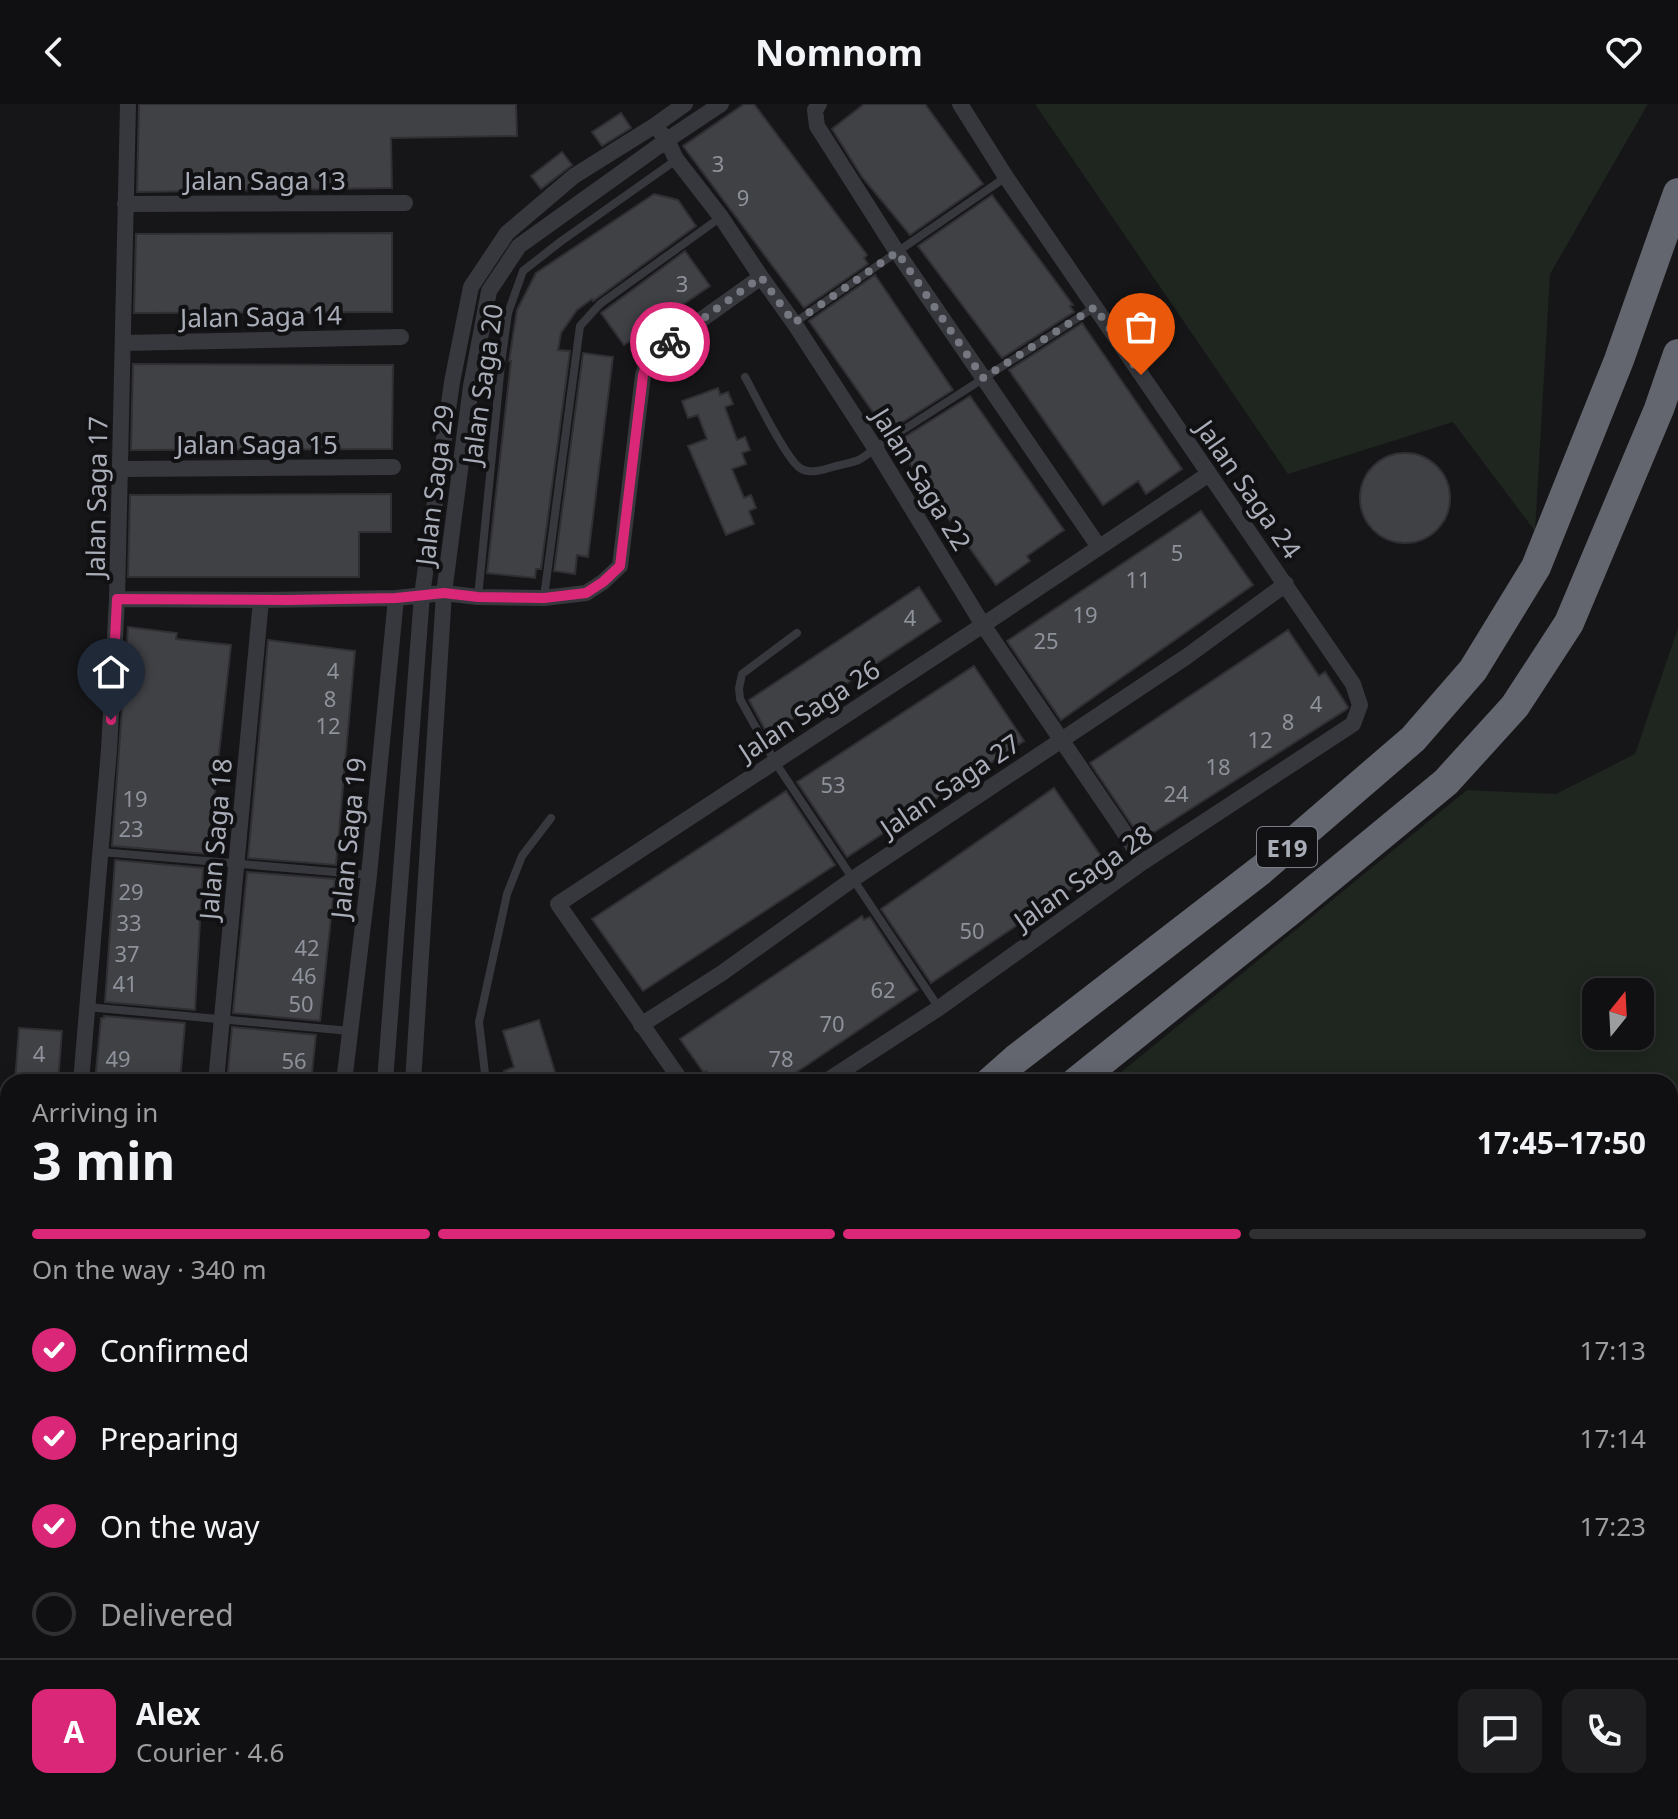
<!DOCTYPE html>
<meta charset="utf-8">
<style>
body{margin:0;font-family:"Noto Sans",sans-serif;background:#1e1e20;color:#f1f3f6;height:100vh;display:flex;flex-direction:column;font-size:30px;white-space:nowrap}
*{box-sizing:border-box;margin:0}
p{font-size:26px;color:#9c9d9f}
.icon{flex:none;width:44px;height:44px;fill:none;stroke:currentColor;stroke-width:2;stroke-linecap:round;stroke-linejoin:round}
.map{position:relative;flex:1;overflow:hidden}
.details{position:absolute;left:0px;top:970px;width:1678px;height:746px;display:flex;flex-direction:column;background:#101012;border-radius:24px 24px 0 0;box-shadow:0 4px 20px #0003,0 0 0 2px #303032}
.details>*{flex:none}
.needle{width:52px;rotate:18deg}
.tools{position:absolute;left:1582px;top:874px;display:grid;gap:16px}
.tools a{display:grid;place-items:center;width:72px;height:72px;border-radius:16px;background:#101012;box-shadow:0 4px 20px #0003,0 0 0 2px #303032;font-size:40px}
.pin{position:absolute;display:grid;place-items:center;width:68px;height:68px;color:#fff;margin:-82px -34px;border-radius:50% 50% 50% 0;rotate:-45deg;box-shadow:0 0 8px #0007}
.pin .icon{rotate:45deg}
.courier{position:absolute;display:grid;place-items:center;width:80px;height:80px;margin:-40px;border:6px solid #db2777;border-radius:50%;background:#fff;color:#222;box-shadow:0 2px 10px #0007}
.head em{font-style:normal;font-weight:700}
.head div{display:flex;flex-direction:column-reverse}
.head{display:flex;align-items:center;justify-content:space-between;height:136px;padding:0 32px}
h1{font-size:52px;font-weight:700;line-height:60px}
.bar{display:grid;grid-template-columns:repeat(4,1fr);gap:12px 8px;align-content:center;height:96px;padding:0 32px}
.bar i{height:10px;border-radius:6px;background:#303032}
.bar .on{background:#db2777}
.bar p{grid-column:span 4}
.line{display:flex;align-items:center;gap:20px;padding:0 32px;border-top:2px solid #303032}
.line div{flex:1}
.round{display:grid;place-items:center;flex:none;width:84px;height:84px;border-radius:16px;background:#1e1e20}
ol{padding:0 32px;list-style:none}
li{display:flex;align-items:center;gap:24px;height:88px}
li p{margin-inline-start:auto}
li .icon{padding:8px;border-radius:50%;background:#db2777;color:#fff;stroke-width:4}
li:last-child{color:#9c9d9f}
li i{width:44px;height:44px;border:4px solid #303032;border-radius:50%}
header{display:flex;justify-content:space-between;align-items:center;height:104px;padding:0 32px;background:#101012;font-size:36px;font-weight:700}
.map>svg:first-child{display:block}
</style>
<header><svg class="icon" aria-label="back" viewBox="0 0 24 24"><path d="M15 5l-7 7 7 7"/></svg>Nomnom<svg class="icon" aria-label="heart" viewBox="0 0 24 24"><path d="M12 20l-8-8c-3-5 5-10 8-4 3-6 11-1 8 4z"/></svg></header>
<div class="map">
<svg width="1678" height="1715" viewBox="0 0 1678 1715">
<rect width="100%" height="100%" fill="#161618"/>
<path fill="#1e261f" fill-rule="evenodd" d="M1035 0H1648L1550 170 1535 427 1453 318 1288 370Z
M1678 524V1715H620L634 1708H1670V978H1109L1467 686 1556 690 1635 650ZM1596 888H1640V932H1596Z"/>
<path fill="#404145" stroke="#303034" stroke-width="2" d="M139 0H516L517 32 391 34 392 84 137 88Z
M744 0H754L867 151 864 154 868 160 804 204 683 42Z
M864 0H925L983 80 910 131 862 73 832 25Z
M621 9 631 24 602 42 592 28Z
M562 48 572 61 541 85 531 72Z
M654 90 678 96 696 122 593 197 592 195 577 206 561 229 558 246 570 247 541 465H536L535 474 487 469 511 257H509L517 206 536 169Z
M992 91 1073 201 1070 202 1074 208 1002 254 918 142Z
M392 129V208L134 209 136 130Z
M685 147 710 182 624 241 601 209Z
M875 171 953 286 887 328 809 217Z
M1082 219 1182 365 1146 390 1138 377 1103 401 1009 266Z
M583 249 613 253 588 453 577 451 575 470 554 467Z
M133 260 393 261 392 345 131 346Z
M718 284 720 291 728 288 733 300 725 303 727 309 737 336 745 333 750 346 742 349 746 360 732 365 744 394 751 391 756 404 749 407 754 420 726 431 688 342 707 335 698 311 688 314 682 297Z
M970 292 1064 426 1027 452 1030 457 996 481 895 339Z
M1360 394a45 45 0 1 1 90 0a45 45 0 1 1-90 0Z
M391 390V428H359V473H128L130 391Z
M1201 407 1253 481 1061 616 1007 537Z
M919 483 941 517 768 631 749 596Z
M128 523 177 529 176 535 231 541 208 750 112 742Z
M1288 526 1319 572 1325 568 1348 603 1347 605 1142 736 1090 659Z
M268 536 355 547 336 761 248 754Z
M974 562 1024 637 847 753 797 678Z
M1054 684 1107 761 931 879 881 805Z
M786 687 835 761 643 887 592 815Z
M115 756 203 764 195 906 105 898Z
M247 768 335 775 320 917 233 909Z
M862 812 864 816 870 813 918 886 782 978H714L706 967 704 969 680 935Z
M104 912 185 919 180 978H95L101 914H104Z
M539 916 558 978H507L504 967 514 963 503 927Z
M232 923 316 931 311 978H227Z
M19 924 62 927 58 978H15Z"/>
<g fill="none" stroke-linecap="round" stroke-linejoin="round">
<path stroke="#37383d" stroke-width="8" d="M794 219 1006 73
M745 273C755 291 786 355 800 364 809 371 826 365 836 362 857 357 859 358 875 344L1095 203
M478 493 501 260 508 209 523 167 560 138 676 56
M544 493 580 222 600 200 721 113
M797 529 742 570 739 584 740 595 775 658 939 904
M101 748 369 771
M87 903 350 927
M486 978 479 918 507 790 522 752 551 714
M0 1321 8 1319
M0 1483 8 1484"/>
<path stroke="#37383d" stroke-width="16" d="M819 0 815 6 817 22 897 148 1099 443
M661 29 667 36 676 55 721 113 761 173 794 219 875 344 983 521 1118 719 1143 758
M125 100 405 99
M123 239 401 233
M121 365 393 363
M117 495 261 496 396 494 444 489 478 493 544 494 586 489 603 478 620 462 643 271 647 258 656 248 761 173
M641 921 722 869 853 775 1186 553 1286 480
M81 978 109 646 117 495 128 0
M216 978 261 496
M344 978 369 771 396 494
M385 978 422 491 452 278 471 183 507 129 574 72 654 22 685 0
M413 978 444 489 471 282 489 187 519 142 667 36 721 0
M682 978 558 800 983 521 1209 370
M825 978 939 904 1143 758 1353 620 1360 601 1353 580 1006 73 960 0
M0 1271 8 1269
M0 1287 8 1285"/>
<path stroke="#63666e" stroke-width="30" d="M990 978 1016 955 1261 766 1413 635 1473 566 1536 463 1619 256 1678 89
M1076 978 1292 805 1446 678 1515 602 1569 519 1659 305 1678 250
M0 1595 8 1596
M0 1648H8"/>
</g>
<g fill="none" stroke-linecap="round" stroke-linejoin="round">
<path stroke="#757880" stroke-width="8" stroke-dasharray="0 14.4" d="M670 238 761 173 794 219 897 148 983 274 1095 203 1141 271"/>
<path stroke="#db2777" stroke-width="10" d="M111 616 117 495 288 496 396 494 444 489 478 493 544 494 586 489 603 478 620 462 643 271C648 253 655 249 670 238"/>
</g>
<g text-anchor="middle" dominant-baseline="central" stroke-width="8" stroke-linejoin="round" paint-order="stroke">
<g font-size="22" fill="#8e929b">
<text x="718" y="59">3</text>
<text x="743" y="93">9</text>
<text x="682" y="179">3</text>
<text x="1177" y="448">5</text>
<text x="1138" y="475">11</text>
<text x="1085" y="510">19</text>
<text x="910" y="513">4</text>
<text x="1046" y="536">25</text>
<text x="333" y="566">4</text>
<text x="330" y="594">8</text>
<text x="1316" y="599">4</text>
<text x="1288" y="617">8</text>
<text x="328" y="621">12</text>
<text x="1260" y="635">12</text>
<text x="1218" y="662">18</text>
<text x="833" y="680">53</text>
<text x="1176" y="689">24</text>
<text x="135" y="694">19</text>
<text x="131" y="724">23</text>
<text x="131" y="787">29</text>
<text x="129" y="818">33</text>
<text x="972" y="826">50</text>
<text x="307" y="843">42</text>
<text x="127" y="849">37</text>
<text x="304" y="871">46</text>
<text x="125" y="879">41</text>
<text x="883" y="885">62</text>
<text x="301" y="899">50</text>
<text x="832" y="919">70</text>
<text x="39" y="949">4</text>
<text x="118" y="954">49</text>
<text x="781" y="954">78</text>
<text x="294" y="956">56</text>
</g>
<rect fill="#111113" stroke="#7b7e86" stroke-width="2" x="1257" y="723" width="60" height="40" rx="6"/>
<g font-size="24" font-weight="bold" fill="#a8adb8">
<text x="1287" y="743">E19</text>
</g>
<g font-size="26" fill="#a8adb8" stroke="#111113">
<text x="265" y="76">Jalan Saga 13</text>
<text transform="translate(261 212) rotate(-1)">Jalan Saga 14</text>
<text transform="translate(482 280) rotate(-82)">Jalan Saga 20</text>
<text x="257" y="340">Jalan Saga 15</text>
<text transform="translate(922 375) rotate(58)">Jalan Saga 22</text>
<text transform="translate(434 381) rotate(-83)">Jalan Saga 29</text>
<text transform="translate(1249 385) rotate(55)">Jalan Saga 24</text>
<text transform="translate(96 393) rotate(-89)">Jalan Saga 17</text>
<text transform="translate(809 606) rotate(-33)">Jalan Saga 26</text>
<text transform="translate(950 681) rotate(-34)">Jalan Saga 27</text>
<text transform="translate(348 734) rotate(-84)">Jalan Saga 19</text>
<text transform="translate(215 735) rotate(-85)">Jalan Saga 18</text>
<text transform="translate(1083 773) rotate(-35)">Jalan Saga 28</text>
</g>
</g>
</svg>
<div class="tools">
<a><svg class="needle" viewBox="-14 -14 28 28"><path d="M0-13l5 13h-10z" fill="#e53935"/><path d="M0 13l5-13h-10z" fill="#9c9d9f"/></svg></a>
</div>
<div class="pin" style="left:1141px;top:271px;background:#ea580c"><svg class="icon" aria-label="bag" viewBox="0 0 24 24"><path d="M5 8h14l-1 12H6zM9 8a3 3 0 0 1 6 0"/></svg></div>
<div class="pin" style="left:111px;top:616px;background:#1f2937"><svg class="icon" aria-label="home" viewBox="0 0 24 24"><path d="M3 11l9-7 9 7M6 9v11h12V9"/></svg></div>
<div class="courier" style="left:670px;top:238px"><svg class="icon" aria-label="bike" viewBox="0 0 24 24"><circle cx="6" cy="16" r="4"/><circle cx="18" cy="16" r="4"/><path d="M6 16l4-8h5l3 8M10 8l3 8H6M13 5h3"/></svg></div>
<section class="details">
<div class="head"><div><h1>3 min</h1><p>Arriving in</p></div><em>17:45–17:50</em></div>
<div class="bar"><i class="on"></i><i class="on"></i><i class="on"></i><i></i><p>On the way · 340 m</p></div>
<ol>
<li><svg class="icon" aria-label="check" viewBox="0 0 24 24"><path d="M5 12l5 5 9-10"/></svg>Confirmed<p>17:13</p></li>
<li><svg class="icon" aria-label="check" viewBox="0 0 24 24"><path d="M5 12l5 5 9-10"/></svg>Preparing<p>17:14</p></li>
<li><svg class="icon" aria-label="check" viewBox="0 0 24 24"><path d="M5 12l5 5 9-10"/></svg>On the way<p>17:23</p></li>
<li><i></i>Delivered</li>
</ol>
<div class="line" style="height:144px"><b class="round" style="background:#db2777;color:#fff">A</b><div><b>Alex</b><p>Courier · 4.6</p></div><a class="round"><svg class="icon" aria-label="chat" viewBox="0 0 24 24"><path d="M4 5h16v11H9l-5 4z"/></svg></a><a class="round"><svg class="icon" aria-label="phone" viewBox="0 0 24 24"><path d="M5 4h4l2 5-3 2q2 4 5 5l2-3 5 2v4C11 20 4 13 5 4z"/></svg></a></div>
</section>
</div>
